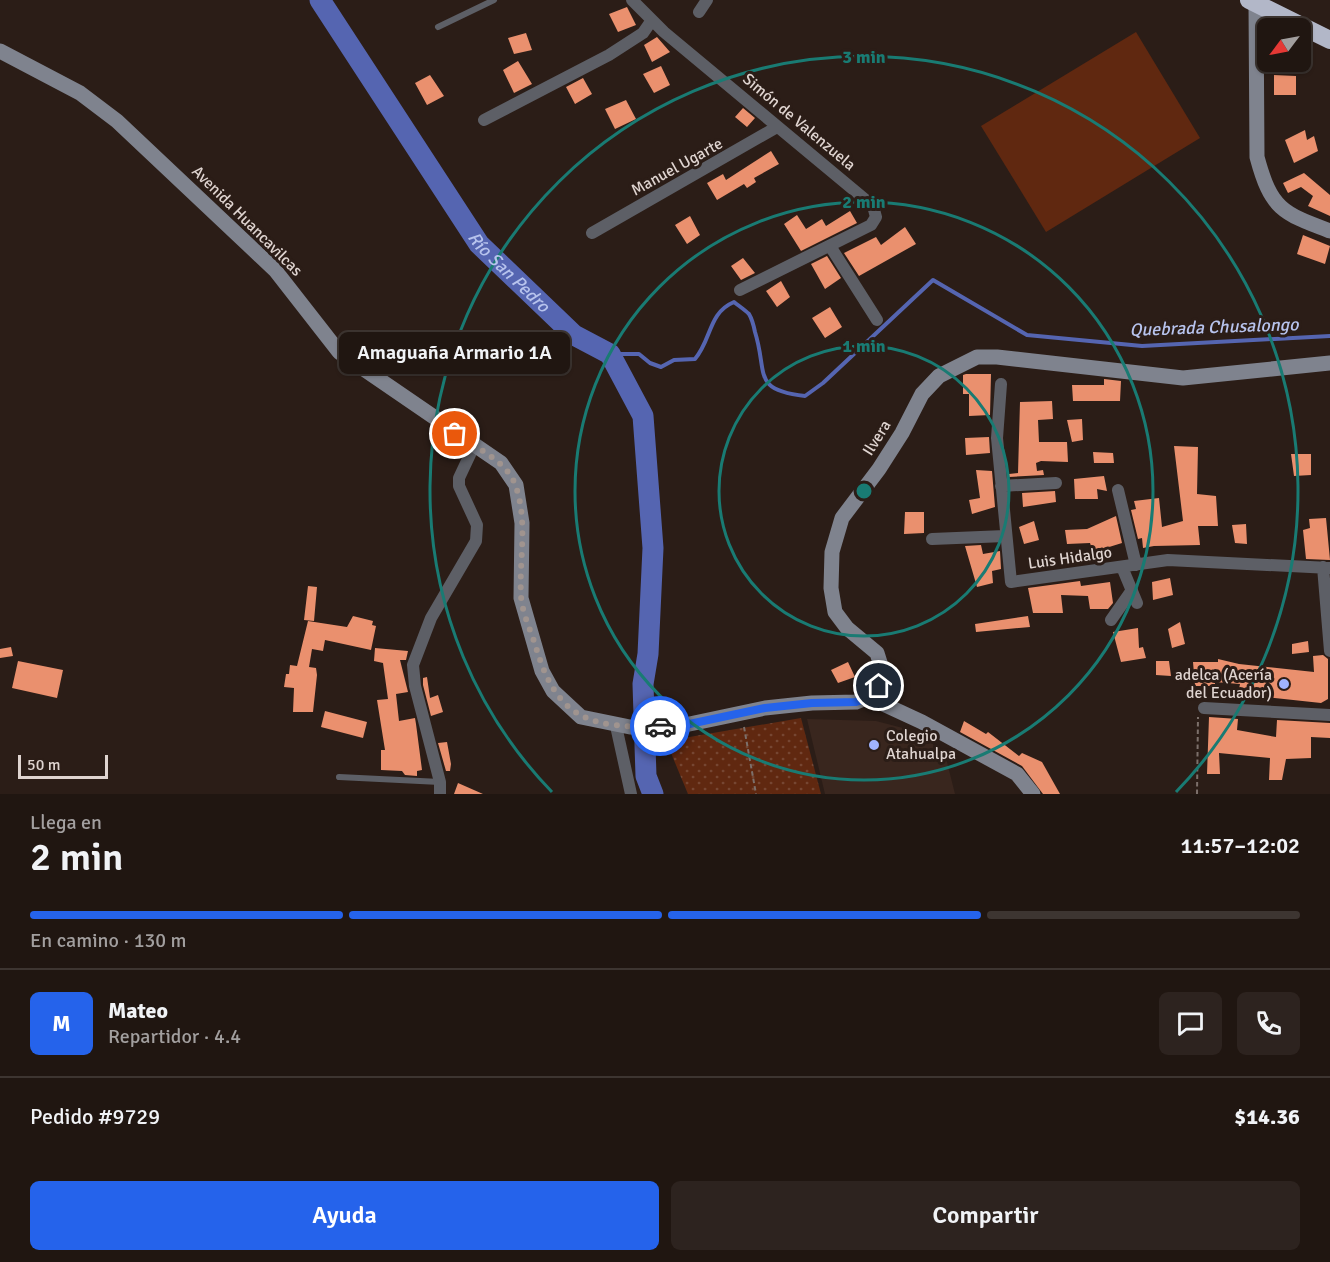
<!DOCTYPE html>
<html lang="es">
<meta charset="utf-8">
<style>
body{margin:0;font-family:Signika,sans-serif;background:#2d231f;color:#f1f3f6;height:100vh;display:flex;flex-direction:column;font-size:22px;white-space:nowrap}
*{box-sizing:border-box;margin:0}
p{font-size:20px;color:#a29f9f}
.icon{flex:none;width:33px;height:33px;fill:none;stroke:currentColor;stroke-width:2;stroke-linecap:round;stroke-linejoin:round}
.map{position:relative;height:794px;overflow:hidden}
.sheet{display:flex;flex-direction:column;background:#201611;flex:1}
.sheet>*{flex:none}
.needle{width:39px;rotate:238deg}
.buttons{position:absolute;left:1257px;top:18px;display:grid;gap:12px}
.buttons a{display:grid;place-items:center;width:54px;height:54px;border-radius:9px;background:#201611;box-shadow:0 2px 4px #0004,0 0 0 2px #3d3531;font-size:30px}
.scale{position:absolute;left:18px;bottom:15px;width:90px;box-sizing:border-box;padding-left:6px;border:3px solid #dfd4d0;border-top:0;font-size:16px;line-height:21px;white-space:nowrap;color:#dfd4d0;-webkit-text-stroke:4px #2b1d17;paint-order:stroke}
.pin{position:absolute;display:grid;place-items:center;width:51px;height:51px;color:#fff;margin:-26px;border:3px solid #fff;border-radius:50%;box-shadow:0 2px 6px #0007}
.courier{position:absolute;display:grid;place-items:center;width:60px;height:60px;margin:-30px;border:4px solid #2563eb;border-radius:50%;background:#fff;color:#222;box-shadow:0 2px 8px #0007}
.bubble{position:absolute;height:42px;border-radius:9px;background:#201611;box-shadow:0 2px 4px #0004,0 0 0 2px #3d3531;font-size:20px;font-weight:600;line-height:42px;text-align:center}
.overview em{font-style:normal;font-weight:600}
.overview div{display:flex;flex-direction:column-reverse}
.overview{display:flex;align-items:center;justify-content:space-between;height:102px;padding:0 30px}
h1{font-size:39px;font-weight:600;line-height:45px}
.bar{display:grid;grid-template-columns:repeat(4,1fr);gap:9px 6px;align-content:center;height:72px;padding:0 30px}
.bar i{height:8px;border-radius:4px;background:#3d3531}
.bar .current{background:#2563eb}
.bar p{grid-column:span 4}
.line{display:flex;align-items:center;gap:15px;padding:0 30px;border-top:2px solid #3d3531}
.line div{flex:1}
.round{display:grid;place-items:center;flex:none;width:63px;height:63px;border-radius:9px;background:#2d231f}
.button{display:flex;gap:12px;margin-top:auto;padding:12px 30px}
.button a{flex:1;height:69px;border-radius:9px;background:#2563eb;color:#fff;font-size:24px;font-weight:600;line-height:69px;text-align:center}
.button a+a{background:#2d231f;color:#f1f3f6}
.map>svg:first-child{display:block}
</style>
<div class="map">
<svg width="1330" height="794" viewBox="0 0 1330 794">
<defs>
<pattern id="park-dots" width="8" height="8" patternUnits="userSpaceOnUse" patternTransform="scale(1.5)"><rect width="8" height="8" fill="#602810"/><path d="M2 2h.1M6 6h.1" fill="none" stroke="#764632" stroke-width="1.8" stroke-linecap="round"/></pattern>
</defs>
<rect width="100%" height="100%" fill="#2b1d17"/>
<path fill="#39261e" d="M807 719 876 721 922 733 946 758 955 794H825Z"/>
<path fill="#602810" d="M1136 32 1200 138 1046 232 981 126Z"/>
<path fill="url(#park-dots)" d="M801 718 821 794H688L666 741Z"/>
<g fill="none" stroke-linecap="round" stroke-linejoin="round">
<path stroke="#5565b1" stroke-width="4" d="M610 354H639L650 363 661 367 674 360 695 359C712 339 708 313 734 302 739 306 745 310 749 314 752 319 754 327 755 332 768 373 751 390 805 396L823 383 933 280 1027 335 1142 346 1330 336"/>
<path stroke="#5565b1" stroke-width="21" id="s1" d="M320 0 479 244 574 335 610 354 643 416 653 548 648 654 643 684 646 776 653 794"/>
</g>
<path fill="#ea906e" d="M627 7 636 25 618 32 609 14Z
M526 33 532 50 514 54 508 38Z
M657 37 670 52 652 62 644 45Z
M518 61 532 84 514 93 503 70Z
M661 66 670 85 654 93 643 74Z
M430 75 444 96 427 105 415 83Z
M1274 75 1296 76V95H1274Z
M583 78 592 94 575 104 566 87Z
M626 100 636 119 615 129 605 109Z
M743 108 755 118 747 127 735 117Z
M1305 130 1307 140 1314 136 1318 151 1294 163 1285 140Z
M771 151 779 164 754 178 756 182 747 188 744 184 717 200 707 183 723 174 726 180Z
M1304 173 1330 195V216L1308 206 1313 196 1301 187 1288 193 1283 183Z
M850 211 857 223 801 251 784 224 797 215 806 229 822 219 826 226Z
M690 216 700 235 687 244 675 225Z
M905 227 916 244 859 276 844 253 876 237 881 245Z
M1303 235 1330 246 1325 264 1297 254Z
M827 256 841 278 825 289 811 264Z
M743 258 755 273 741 280 731 266Z
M781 281 790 297 777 307 766 291Z
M830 307 842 327 825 338 812 318Z
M966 374H991L990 415 969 416V394H963V375Z
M1104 379 1121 381 1120 401H1073L1072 385H1104Z
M1052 401 1053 419 1038 420 1039 442H1067L1068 462 1041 461 1036 463 1037 471 1043 470 1044 475 1009 477V474L1018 473 1020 402Z
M1082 419 1083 440 1072 442 1067 420Z
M989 437 990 453 966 455 965 438Z
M1174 446 1198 447 1197 494 1216 496 1218 526H1198L1200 545 1154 546 1143 548 1142 538 1138 539 1131 510 1136 509 1134 501 1159 498 1162 527 1183 521Z
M1093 452 1113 453 1114 463H1094Z
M1291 454H1311V475L1294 476Z
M976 470 992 471 995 507 972 514 969 500 980 498Z
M1104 476 1107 491 1097 489 1098 499H1075L1074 479Z
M1055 491 1056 502 1023 507 1022 493Z
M905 512H924V533L904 534Z
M1116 516 1122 543 1093 552 1090 543 1067 544 1065 530 1087 529Z
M1326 518 1330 560 1306 559 1303 530 1310 528 1309 519Z
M1034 521 1039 540 1024 544 1019 527Z
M1246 524 1247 544 1235 543 1232 525Z
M981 545 983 554 1000 551 1001 569 992 571 993 583 977 587 965 546Z
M1170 578 1173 595 1153 600 1152 582Z
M1080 581 1081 586 1110 582 1113 603 1108 609H1090L1088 596 1061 595 1063 613H1033L1028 588Z
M308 586 317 587 314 621 304 620Z
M353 616 373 621 372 625 376 626 371 650 325 640 323 651 312 649 309 667 316 668 317 675 313 712H293L294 688 284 687 286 674H289L290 665 297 666 308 621 347 627Z
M1028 616 1030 627 976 632 975 624Z
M1180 622 1185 644 1172 648 1168 629Z
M1138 628 1139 648 1143 647 1146 658 1121 662 1113 632Z
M1308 641 1309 652 1292 654V644Z
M11 647 13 656 0 658V649Z
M375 648 408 651 406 660H400L408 692 396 694 399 721 415 718 416 724 422 770 417 771V776L405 775 402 771 381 770V750H385L377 700 388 699 383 663 374 661Z
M1323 655 1328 659V699L1321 703 1238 694 1240 684 1215 682V686H1195L1193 662H1218V659L1239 664 1314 672 1313 656Z
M18 661 63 670 57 698 12 688Z
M1156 661H1169L1171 676 1156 675Z
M848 662 855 677 838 683 831 670Z
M427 677 430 698 438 695 443 712 431 716 423 685V678Z
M325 711 367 722 363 738 321 727Z
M1209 717 1238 719 1237 730 1276 737 1277 720 1330 723V738L1311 737V758L1286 759 1282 780H1269L1270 758 1219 753 1220 774H1207Z
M964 721 986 734 988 732 1019 756 1022 753 1042 762 1060 794H1043L1022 766 960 732Z
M447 742 451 764 450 771H446L438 743Z
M458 783 483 794H454Z"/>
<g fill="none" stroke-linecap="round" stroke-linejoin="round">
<path stroke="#7c706b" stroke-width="2" stroke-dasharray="4.5 3" stroke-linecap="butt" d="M744 727 756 794
M1197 794 1198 717"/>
<path stroke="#5d5f66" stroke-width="6" d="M438 27 494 0
M339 777 440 782"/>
<path stroke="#5d5f66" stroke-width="12" d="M632 0 664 32 873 206 876 217 871 225 740 290
M699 12 707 0
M484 120 609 55 643 33 652 20
M592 233 777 127
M830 246 877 320
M1001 384 997 438 1011 582 1168 560 1330 568
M1001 486 1056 483
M1118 490 1136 565
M932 539 1005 536
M1122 567 1137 603
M1323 567 1330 651
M1111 620 1132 590
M1204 708 1330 715
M616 726 631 794
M440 794V782L415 686 413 665 431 618 476 541 477 525 459 486V478L474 446"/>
<path stroke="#7f838e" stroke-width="15" d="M1256 5 1257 157C1271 209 1282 213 1330 231
M0 51 80 93 117 121 275 270 339 352 501 463 516 485 522 523 521 598 542 671 553 691 581 717 630 727 680 726 765 708 812 703 856 702 868 697 879 686 882 669 877 653 847 628 835 612 831 588 832 552 842 518 879 469 902 433 922 394 939 376 977 357H997L1183 378 1330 363
M868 697 922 722 1017 774 1033 794"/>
<path stroke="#b2b7c8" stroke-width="18" d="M1249 0 1330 40"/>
</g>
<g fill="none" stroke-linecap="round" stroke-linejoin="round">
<path stroke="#a0948f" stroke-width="6" stroke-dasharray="0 10.8" d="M455 434C476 448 508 461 516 487 528 522 519 560 521 596 522 612 530 629 535 644 556 718 588 729 660 726"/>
<path stroke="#2563eb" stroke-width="8" d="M660 726H680L765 708 812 703 856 702 868 698 879 686"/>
</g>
<g fill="none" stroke="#197b73" stroke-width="3">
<circle cx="864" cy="491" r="145"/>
<circle cx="864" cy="491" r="289"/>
<path d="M552 792A434 434 0 1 1 1176 792"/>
</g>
<g fill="#a0b3fd" stroke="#2b1d17" stroke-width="2">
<circle cx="1284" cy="684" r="6"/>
<circle cx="874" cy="745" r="6"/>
</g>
<g text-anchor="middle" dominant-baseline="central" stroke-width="6" stroke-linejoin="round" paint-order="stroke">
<g font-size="16" fill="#dfd4d0" stroke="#2b1d17">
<text transform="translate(799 122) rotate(40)">Simón de Valenzuela</text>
<text transform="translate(677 167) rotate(-29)">Manuel Ugarte</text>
<text transform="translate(247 221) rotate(45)">Avenida Huancavilcas</text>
<text transform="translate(877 438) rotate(-58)">Ilvera</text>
<text transform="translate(1070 558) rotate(-8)">Luis Hidalgo</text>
</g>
<g font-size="16" fill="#dfd4d0" stroke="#2b1d17" text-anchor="end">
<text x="1272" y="675">adelca (Acería<tspan x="1272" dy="18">del Ecuador)</tspan></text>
<text x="886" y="736" text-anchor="start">Colegio<tspan x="886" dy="18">Atahualpa</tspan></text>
</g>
<g font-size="18" font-style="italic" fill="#b7c3ed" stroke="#2b1d17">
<text stroke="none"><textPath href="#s1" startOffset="332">Río San Pedro</textPath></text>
<text transform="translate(1214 327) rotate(-2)">Quebrada Chusalongo</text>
</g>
</g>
<circle cx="864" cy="491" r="9" fill="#197b73" stroke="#2b1d17" stroke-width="3"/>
<g font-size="18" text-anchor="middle" font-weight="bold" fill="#197b73" stroke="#2b1d17" stroke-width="6" stroke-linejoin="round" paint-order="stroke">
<text x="864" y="63">3 min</text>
<text x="864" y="208">2 min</text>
<text x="864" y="352">1 min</text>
</g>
</svg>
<div class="buttons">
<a><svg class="needle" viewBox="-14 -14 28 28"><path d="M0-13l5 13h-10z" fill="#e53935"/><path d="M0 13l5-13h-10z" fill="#a29f9f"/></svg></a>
</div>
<div class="scale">50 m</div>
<div class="pin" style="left:455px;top:434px;background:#ea580c"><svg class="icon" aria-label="bag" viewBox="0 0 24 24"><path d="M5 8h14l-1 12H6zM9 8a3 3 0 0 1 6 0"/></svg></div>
<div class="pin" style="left:879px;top:686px;background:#1f2937"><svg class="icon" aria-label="home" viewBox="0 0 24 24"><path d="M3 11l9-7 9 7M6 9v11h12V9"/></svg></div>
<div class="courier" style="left:660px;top:726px"><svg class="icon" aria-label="car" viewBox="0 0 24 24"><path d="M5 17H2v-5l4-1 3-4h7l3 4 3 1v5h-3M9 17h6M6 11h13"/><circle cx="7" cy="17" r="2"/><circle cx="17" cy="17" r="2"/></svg></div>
<div class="bubble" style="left:339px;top:332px;width:231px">Amaguaña Armario 1A</div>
</div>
<section class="sheet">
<div class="overview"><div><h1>2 min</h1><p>Llega en</p></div><em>11:57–12:02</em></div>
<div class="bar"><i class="current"></i><i class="current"></i><i class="current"></i><i></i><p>En camino · 130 m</p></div>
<div class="line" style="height:108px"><b class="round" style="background:#2563eb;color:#fff">M</b><div><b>Mateo</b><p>Repartidor · 4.4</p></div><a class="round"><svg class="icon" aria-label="chat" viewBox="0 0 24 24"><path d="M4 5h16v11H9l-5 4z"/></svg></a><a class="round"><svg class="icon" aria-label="phone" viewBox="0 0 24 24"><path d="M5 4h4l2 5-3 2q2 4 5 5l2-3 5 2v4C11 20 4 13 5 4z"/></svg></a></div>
<div class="line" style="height:78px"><div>Pedido #9729</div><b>$14.36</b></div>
<div class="button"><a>Ayuda</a><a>Compartir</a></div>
</section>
